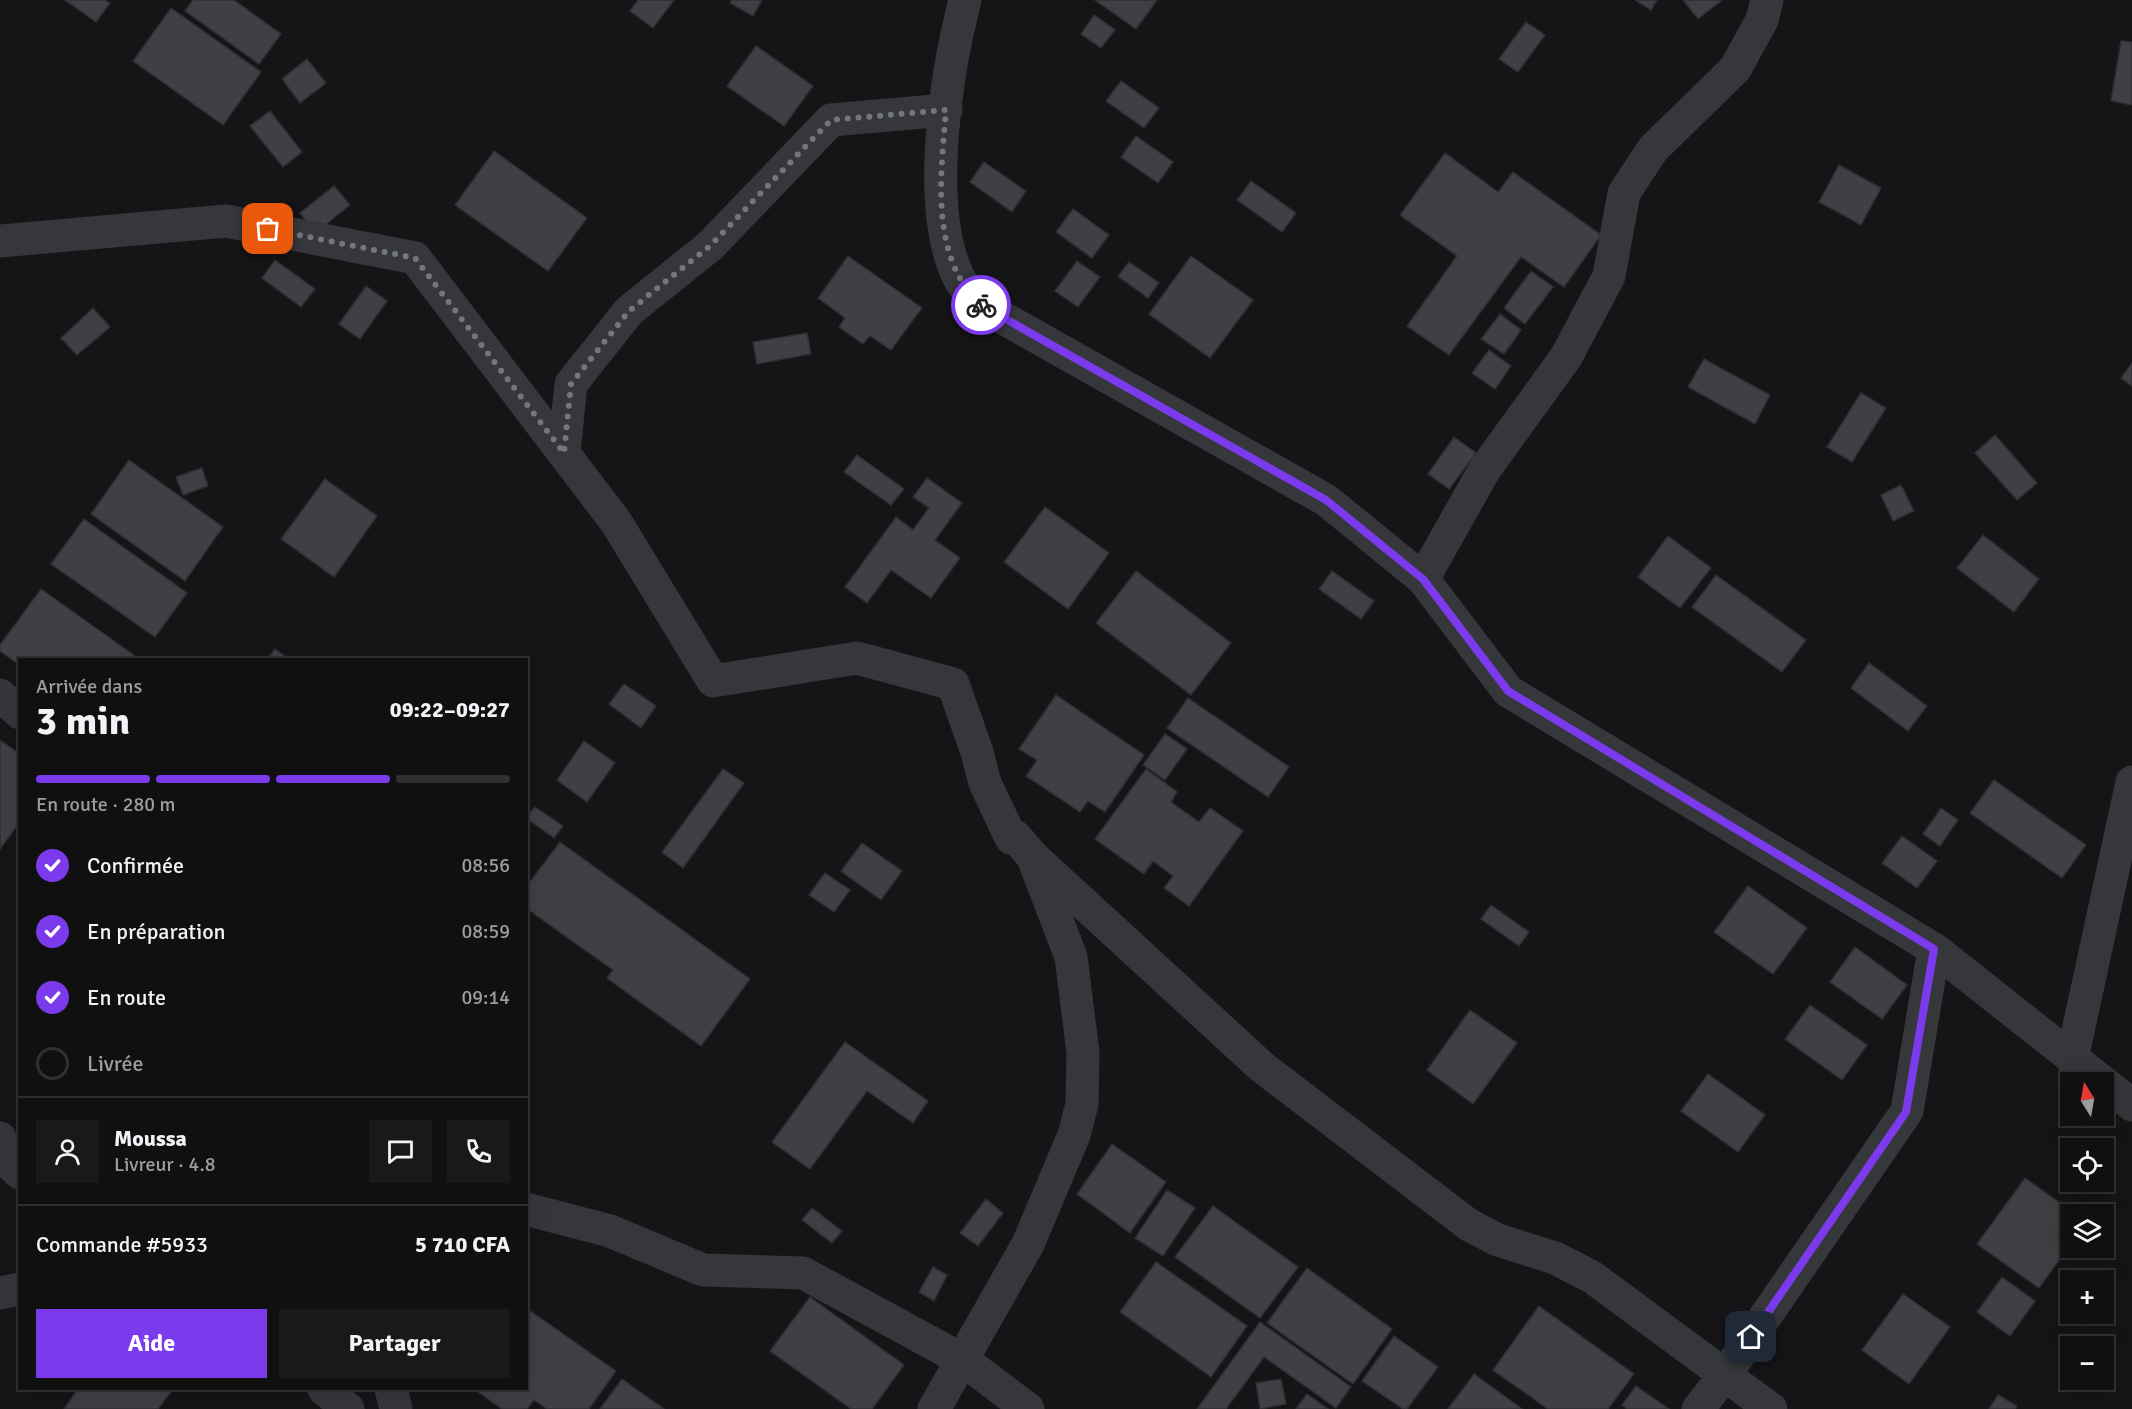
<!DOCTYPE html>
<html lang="fr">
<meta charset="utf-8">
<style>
body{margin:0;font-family:Signika,sans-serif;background:#19191a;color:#f1f3f6;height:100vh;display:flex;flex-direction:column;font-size:22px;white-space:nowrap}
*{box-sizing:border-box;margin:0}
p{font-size:20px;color:#9c9d9f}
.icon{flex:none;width:33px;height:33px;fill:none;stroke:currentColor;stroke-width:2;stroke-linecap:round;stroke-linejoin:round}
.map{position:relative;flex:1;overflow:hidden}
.drawer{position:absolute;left:18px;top:658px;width:510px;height:732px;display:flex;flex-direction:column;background:#101011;border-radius:0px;box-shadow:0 6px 24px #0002,0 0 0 2px #303031}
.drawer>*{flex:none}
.needle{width:39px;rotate:349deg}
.buttons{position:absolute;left:2060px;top:1072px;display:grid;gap:12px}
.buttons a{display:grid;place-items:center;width:54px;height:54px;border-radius:0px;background:#101011;box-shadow:0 6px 24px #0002,0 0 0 2px #303031;font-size:30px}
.pin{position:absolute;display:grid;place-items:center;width:51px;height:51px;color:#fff;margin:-26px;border-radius:12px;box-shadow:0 3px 9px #0006}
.courier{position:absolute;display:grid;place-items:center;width:60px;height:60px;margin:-30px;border:4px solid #7c3aed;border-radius:50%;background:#fff;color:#222;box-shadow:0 2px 8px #0007}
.head em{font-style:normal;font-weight:700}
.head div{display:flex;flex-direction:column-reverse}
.head{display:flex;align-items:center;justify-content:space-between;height:102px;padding:0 18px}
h1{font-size:39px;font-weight:700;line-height:45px}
.bar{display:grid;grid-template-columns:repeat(4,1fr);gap:9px 6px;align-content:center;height:72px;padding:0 18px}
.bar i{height:8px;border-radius:4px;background:#303031}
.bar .on{background:#7c3aed}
.bar p{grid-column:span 4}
.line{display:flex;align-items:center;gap:15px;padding:0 18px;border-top:2px solid #303031}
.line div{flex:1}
.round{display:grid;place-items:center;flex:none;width:63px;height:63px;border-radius:0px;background:#19191a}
ol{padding:0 18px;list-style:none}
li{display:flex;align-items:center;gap:18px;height:66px}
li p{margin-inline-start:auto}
li .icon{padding:6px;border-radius:50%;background:#7c3aed;color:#fff;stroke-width:4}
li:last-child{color:#9c9d9f}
li i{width:33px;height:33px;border:3px solid #303031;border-radius:50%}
.action{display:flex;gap:12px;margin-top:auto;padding:12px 18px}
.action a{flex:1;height:69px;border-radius:0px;background:#7c3aed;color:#fff;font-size:24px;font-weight:700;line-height:69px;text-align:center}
.action a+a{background:#19191a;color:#f1f3f6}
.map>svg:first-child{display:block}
</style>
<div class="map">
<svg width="2132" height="1409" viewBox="0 0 2132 1409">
<rect width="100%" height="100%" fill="#151517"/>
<path fill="#3f4044" stroke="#2f2f33" stroke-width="1.5" d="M65 0H105L110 3 96 22Z
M193 0H234L281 34 259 64 185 11Z
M638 0H674L653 28 630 11Z
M732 0H762L753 16 730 3Z
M1095 0H1157L1136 29Z
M1635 0H1657L1651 10Z
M1683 0H1722L1698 19Z
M171 8 261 72 223 125 133 61Z
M1094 15 1115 30 1101 48 1081 34Z
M1526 22 1545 35 1518 72 1499 59Z
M2121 41 2132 42V105L2111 101Z
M756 46 813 86 784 126 727 86Z
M307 59 326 83 300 103 282 79Z
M1121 81 1159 108 1144 128 1106 101Z
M270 111 302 152 283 167 250 126Z
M1136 136 1173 162 1158 183 1121 157Z
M494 151 587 218 548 271 455 205Z
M1445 153 1498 192 1513 172 1601 235 1564 287 1521 257 1449 355 1407 326 1457 256 1400 215Z
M984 162 1026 191 1012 212 970 182Z
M1839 165 1881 188 1861 225 1819 202Z
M1251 181 1296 213 1282 232 1237 200Z
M334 186 350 205 315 233 300 213Z
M1073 209 1109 235 1092 258 1056 232Z
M848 256 922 308 891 350 870 336 863 344 839 327 845 318 818 298Z
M1191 256 1253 300 1210 358 1149 314Z
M275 260 315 289 301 307 262 278Z
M1077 261 1100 277 1078 307 1055 291Z
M1129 262 1159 283 1148 298 1118 276Z
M1531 271 1553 287 1525 324 1504 308Z
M366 286 387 301 360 339 339 324Z
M93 308 110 327 77 355 61 338Z
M1500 314 1521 330 1504 354 1481 339Z
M807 333 811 354 757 364 753 342Z
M1489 350 1511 366 1495 389 1472 373Z
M1704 359 1770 395 1755 424 1688 387Z
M2132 363V386L2121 378Z
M1861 393 1886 408 1852 462 1827 447Z
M1995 435 2037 483 2017 500 1975 453Z
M1454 437 1476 453 1449 489 1428 474Z
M857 455 904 489 891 505 844 472Z
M129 460 223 527 185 581 91 514Z
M202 468 208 486 183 495 176 477Z
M927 478 962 503 935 540 960 558 931 598 891 570 867 603 845 587 896 517 913 530 929 508 913 497Z
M325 479 377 516 334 577 281 539Z
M1901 485 1914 511 1893 521 1881 495Z
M1045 507 1109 553 1068 609 1004 562Z
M84 519 187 593 155 637 51 564Z
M1983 535 2039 579 2014 612 1957 568Z
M1668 536 1711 568 1680 608 1638 577Z
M1136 571 1231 643 1191 695 1096 623Z
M1332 571 1374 601 1361 619 1319 589Z
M1716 575 1806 640 1782 672 1692 607Z
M41 589 138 658 136 660H20V665L0 651V645Z
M275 649 290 660H267Z
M1869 663 1927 706 1908 731 1851 688Z
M624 684 656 706 641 728 609 704Z
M1056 695 1144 755 1105 812 1088 801 1080 812 1026 776 1037 760 1019 749Z
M1188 698 1289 767 1268 797 1167 728Z
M1165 734 1187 749 1165 780 1143 765Z
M0 740 20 754V822L0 849Z
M584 741 615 763 587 802 557 780Z
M723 769 744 783 683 868 662 852Z
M1146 769 1177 792 1171 802 1199 822 1210 808 1243 831 1189 906 1164 888 1173 876 1153 861 1144 874 1095 839Z
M1994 780 2086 845 2062 878 1970 813Z
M535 807 563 826 554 838 526 818Z
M1941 808 1958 820 1940 846 1923 834Z
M1902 836 1937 861 1917 888 1882 863Z
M560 842 750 979 701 1046 607 978 613 970 526 908V887Z
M862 843 902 871 881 900 841 871Z
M825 873 850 890 834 912 809 895Z
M1748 886 1807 928 1773 974 1714 932Z
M1491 905 1529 932 1519 946 1481 919Z
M1855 947 1907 985 1882 1019 1830 982Z
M1810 1005 1867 1045 1842 1080 1785 1039Z
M1470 1010 1517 1043 1473 1104 1427 1070Z
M845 1042 928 1101 913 1123 867 1091 810 1169 772 1142Z
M1708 1074 1765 1115 1738 1152 1681 1111Z
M1112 1144 1166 1182 1130 1233 1077 1194Z
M2025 1178 2077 1215H2070V1245L2039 1288 1977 1244Z
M1167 1190 1195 1208 1163 1256 1135 1238Z
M986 1199 1003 1213 978 1246 960 1233Z
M1213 1206 1298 1267 1260 1318 1175 1257Z
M812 1208 842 1231 832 1243 802 1220Z
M1156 1262 1247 1326 1211 1377 1120 1312Z
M933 1267 947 1275 934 1301 919 1292Z
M1307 1268 1392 1329 1353 1384 1267 1323Z
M2002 1277 2035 1301 2010 1336 1977 1312Z
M1903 1294 1950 1327 1909 1384 1862 1350Z
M810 1297 904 1365 872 1409H851L770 1351Z
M1539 1306 1634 1374 1608 1409H1548L1493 1370Z
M526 1308 616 1371 589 1409H547L534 1400 527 1409H502L474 1389H526Z
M1260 1322 1351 1387 1336 1408 1264 1357 1226 1409H1197Z
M1394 1336 1438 1367 1407 1409H1403L1362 1381Z
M1474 1374 1522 1409H1448Z
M622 1379 664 1409H600Z
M1281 1379 1286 1404 1260 1409 1256 1383Z
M1636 1386 1669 1409H1627L1622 1405Z
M78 1389H173L158 1409H64Z
M1307 1394 1328 1409H1296Z
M1998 1395 2017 1406 2015 1409H1989Z"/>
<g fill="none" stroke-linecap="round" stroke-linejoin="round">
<path stroke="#36373b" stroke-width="33" d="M965 0C946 73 925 206 958 276 963 287 972 296 980 305L1326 500 1423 579 1508 691 1934 949 2132 1105
M0 241 226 221 415 258 616 522 713 681 857 658 953 684 977 752 985 783 1011 838 1016 837 1032 856 1262 1067 1469 1225 1498 1240 1555 1258 1592 1277 1771 1409
M564 453 571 384 629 311 710 246 831 120 946 110
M1423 579 1485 469 1566 357 1609 276 1624 193 1653 149 1735 69 1762 20 1767 0
M0 695 20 713
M2072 1059 2132 782
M0 1138 1 1156 20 1173
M526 1209 610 1231 703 1270 803 1273 963 1360 1028 1409
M0 1293 20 1289
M324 1389 348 1409
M391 1389 396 1409
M934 1409 1028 1244 1074 1135 1082 1104 1083 1053 1071 957 1035 863
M1698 1409 1725 1375 1907 1111 1934 949"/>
</g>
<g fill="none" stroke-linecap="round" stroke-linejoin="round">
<path stroke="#74767e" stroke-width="6" stroke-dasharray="0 10.8" d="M268 229 415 258 564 453 571 384 629 311 710 246 831 120 946 110C941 174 929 257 981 305"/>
<path stroke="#7c3aed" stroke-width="8" d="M981 305 1326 500 1423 579 1508 691 1934 949 1906 1112 1751 1337"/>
</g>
</svg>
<div class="buttons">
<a><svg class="needle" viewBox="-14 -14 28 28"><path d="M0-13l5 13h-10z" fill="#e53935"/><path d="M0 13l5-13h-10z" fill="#9c9d9f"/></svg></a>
<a><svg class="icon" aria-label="locate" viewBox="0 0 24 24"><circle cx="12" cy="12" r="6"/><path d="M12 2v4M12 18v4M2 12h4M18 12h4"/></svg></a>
<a><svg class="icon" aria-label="layers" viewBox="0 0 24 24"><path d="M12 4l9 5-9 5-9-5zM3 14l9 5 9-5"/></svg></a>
<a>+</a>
<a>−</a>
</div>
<div class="pin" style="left:268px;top:229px;background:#ea580c"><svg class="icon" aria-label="bag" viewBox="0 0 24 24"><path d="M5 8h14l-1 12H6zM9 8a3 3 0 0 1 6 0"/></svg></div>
<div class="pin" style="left:1751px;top:1337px;background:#1f2937"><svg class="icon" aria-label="home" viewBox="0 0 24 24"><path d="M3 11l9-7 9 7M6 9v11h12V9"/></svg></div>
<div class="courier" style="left:981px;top:305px"><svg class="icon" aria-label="bike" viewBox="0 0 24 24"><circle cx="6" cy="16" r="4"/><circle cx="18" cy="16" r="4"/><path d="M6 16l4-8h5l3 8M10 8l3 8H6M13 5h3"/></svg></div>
<section class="drawer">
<div class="head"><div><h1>3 min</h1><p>Arrivée dans</p></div><em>09:22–09:27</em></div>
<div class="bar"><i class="on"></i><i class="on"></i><i class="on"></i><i></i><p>En route · 280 m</p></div>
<ol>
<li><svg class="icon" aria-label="check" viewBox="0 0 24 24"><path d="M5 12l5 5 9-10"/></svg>Confirmée<p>08:56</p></li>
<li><svg class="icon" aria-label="check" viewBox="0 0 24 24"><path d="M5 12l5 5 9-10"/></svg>En préparation<p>08:59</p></li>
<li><svg class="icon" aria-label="check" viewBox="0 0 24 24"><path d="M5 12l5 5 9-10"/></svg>En route<p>09:14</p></li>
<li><i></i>Livrée</li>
</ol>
<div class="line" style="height:108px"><a class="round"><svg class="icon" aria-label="person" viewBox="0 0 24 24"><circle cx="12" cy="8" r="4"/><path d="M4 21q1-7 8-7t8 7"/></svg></a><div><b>Moussa</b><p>Livreur · 4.8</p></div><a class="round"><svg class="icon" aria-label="chat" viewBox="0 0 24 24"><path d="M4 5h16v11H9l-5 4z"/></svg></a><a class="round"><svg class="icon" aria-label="phone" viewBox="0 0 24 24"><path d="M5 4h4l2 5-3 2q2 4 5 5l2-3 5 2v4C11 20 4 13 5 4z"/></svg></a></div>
<div class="line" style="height:78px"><div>Commande #5933</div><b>5 710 CFA</b></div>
<div class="action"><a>Aide</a><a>Partager</a></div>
</section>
</div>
